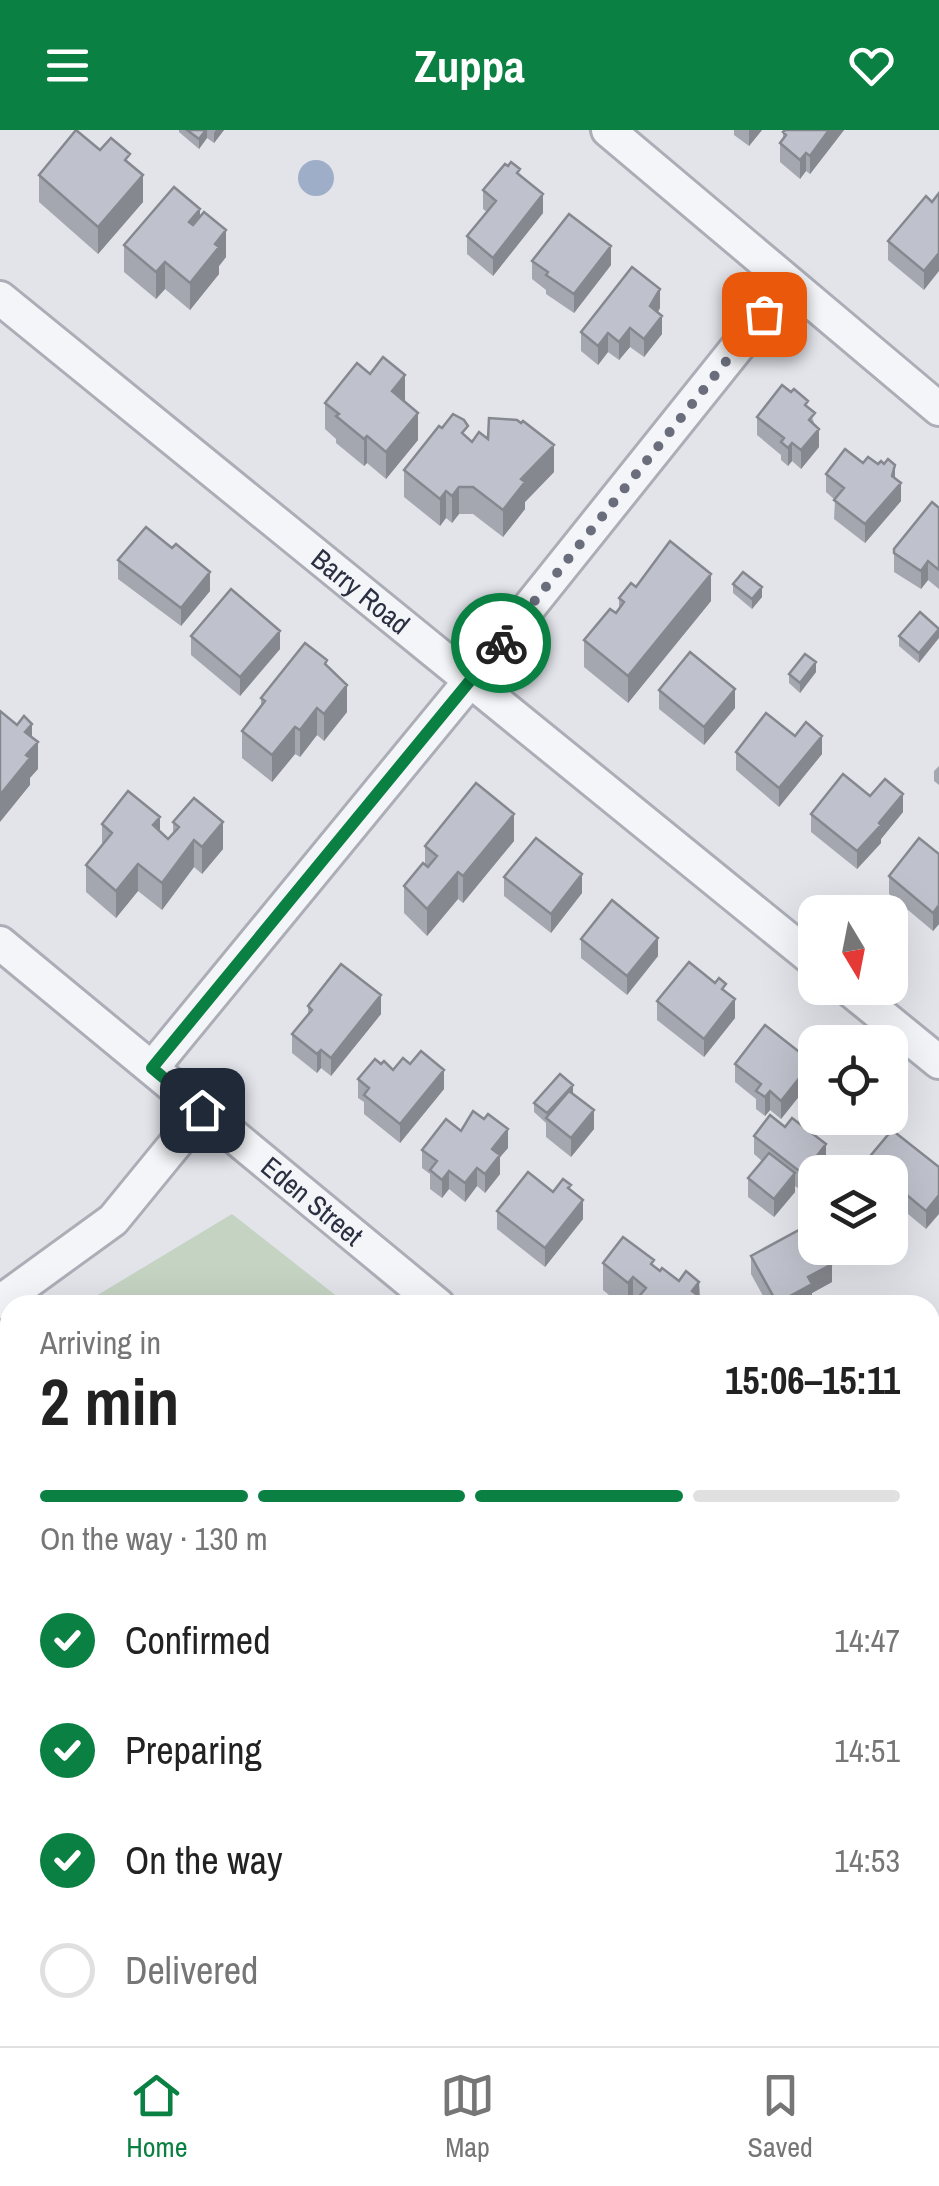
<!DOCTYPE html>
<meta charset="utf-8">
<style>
body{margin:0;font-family:"Archivo Narrow",sans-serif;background:#f6f6f6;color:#222;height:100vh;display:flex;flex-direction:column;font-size:38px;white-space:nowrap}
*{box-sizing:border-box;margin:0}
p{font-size:32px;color:#767676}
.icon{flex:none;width:55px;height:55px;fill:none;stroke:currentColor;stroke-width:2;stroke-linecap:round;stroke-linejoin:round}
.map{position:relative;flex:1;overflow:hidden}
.panel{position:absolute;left:0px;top:1165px;width:940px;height:752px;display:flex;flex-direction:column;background:#fff;border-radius:30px 30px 0 0;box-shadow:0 10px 40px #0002}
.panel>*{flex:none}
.needle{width:65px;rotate:170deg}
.tools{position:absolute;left:798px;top:765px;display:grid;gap:20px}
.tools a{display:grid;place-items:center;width:110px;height:110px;border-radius:20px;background:#fff;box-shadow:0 10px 40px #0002;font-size:50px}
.pin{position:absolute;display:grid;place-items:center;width:85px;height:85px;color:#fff;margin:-42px;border-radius:20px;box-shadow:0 5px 15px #0006}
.courier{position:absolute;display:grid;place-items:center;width:100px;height:100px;margin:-50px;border:8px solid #0b8043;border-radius:50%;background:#fff;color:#222;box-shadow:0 2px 12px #0007}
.overview em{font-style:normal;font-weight:700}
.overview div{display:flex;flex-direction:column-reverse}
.overview{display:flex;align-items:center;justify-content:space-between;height:170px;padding:0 40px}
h1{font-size:65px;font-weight:700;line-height:75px}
.bar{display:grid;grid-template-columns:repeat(4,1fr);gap:15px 10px;align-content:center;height:120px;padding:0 40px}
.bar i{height:12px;border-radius:8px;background:#e0e0e0}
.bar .active{background:#0b8043}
.bar p{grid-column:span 4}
ol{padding:0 40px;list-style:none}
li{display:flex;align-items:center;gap:30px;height:110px}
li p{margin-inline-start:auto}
li .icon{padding:10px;border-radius:50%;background:#0b8043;color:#fff;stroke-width:4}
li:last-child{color:#767676}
li i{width:55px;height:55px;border:5px solid #e0e0e0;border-radius:50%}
header{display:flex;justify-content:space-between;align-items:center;height:130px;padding:0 40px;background:#0b8043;color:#fff;font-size:45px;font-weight:700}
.menu{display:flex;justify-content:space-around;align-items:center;height:140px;border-top:2px solid #e0e0e0;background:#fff;font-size:28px;color:#767676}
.menu a{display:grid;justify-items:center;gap:5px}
.menu .active{color:#0b8043}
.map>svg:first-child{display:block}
</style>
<header><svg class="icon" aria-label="menu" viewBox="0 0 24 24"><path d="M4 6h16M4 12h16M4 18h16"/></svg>Zuppa<svg class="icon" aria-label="heart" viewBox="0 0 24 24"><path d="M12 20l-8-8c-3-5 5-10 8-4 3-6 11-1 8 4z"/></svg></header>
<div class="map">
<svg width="939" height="1916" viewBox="0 0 939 1916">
<rect width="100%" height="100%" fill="#e2e4ea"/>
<path fill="#c5d3c3" d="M232 1084 348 1175H81Z
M10 1218V1400L0 1384V1224Z
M939 1274V1828L930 1814V1279Z
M0 1569 10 1583V1670L0 1676Z"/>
<path fill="#9eadc8" d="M298 48a18 18 0 1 1 36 0a18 18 0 1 1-36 0Z"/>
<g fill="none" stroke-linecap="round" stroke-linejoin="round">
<defs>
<g id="minor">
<path d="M608 0 939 279"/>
<path id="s1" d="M0 168 815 831"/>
<path id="s2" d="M0 813 438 1175"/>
<path d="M848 858 939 932"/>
<path d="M152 938 470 551 788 154"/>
<path d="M0 1172 113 1090 203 980"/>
<path d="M930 1846 939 1858"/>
<path d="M219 1908 224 1916"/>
</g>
<path id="major" d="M930 1221 939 1216
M0 1727 10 1721"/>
</defs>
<use href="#minor" stroke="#abaeb7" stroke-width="38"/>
<use href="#major" stroke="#a1a6b5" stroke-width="45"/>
<use href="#minor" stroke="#f4f5f8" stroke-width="32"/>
<use href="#major" stroke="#fff" stroke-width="40"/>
</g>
<path fill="#a4a7af" d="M179 0H224L214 13 207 8 199 19 179 2Z
M734 0H762L749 16 734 5Z
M785 0H844L810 44 806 41 800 49 780 32V13L783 9V2Z
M100 20 130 34 143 72 98 124 39 72V45Z
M520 46 543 83 493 146 467 124V106L487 82 483 79V60Z
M926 66 924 160 888 130V111Z
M200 86 226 127 219 136V144L190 180 165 159 156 169 124 142V115Z
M532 131 611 135 574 183 546 164V160L532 149Z
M660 178 658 182 662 204 644 227 630 217 619 230 608 222 598 235 581 221V202Z
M405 272 418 310 386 349 367 333 364 336 336 313V309L325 299V273Z
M808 277 815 295 819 317 801 339 792 331 788 336 781 330V325L757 305V287Z
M468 308 472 312 488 309 554 342 525 372V379L503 407 473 384H459L452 393 446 388 440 396 404 367V340Z
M863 333 895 349 901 371 865 413 834 389 835 370 826 362V344Z
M939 378V459L928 450 921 459 894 442V419Z
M172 418 210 461 181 496 118 449V430Z
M733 454 762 467 752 479 733 463Z
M636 457 711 471 628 573 584 537V510L616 483 619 478V468Z
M920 482 919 533 899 516V506Z
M191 506 280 519 240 566 191 525Z
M327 536 347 582 324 611 317 605 300 627 295 624 272 652 242 628V601L261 576V568Z
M816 542 800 563 789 553V544Z
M659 560 735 578 704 615 659 579Z
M795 606 822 624 779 677 736 640V622Z
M939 636V655L934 651V641Z
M870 666 903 682 881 709V713L857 739 811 702V684Z
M173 692 223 719 202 744 194 737 162 780 138 761 116 788 86 762V735L102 715V694L160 702 168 709 173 703Z
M514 711 463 773 458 769 427 806 404 783V756L425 735V716Z
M939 724V794L933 801 889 764V746Z
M504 747 582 763 551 803 504 766Z
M581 809 658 826 627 865 581 828Z
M726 862 735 888 704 927 657 890V871Z
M308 876 381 884 331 946 321 938 317 943 292 923V904L308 885Z
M381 934 444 959 400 1013 364 984V972L358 968V949Z
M735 934 812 950 781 989 770 980 765 986 756 979V969L735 952Z
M573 964 594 999 571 1027 546 1007V993L534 982V973Z
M461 1001 508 1018 500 1027V1044L485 1063 477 1056 465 1072 449 1059 442 1068 430 1059V1044L422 1038V1020Z
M754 1006 826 1032 818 1042H815V1047L803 1062 795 1056V1062L774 1087 748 1067V1048L762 1031 754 1024Z
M866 1031 939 1037 926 1099 890 1069V1042H866Z
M571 1061 583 1089 545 1137 497 1099V1081L553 1062Z
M751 1126 832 1152 812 1163V1172L807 1175H768L751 1144Z
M603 1133 654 1136 679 1151 699 1152 700 1175H621L603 1160Z
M0 1365 10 1380V1564L0 1549Z
M80 1908H133V1916H85Z
M349 1908H418V1915L349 1916Z
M763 1908H823L813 1912V1916H796L793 1910 782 1916H768Z"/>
<path fill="#86888f" d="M206 0H207V8L199 19V9Z
M216 0H224L214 13V3Z
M749 0H762L749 16Z
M829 0H844L810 44V26Z
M806 23V41L800 49V30Z
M143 45V72L98 124V97Z
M543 64V83L493 146V128Z
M200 79V106L189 92Z
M226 100V127L219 136V144L190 180V153L215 114Z
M611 116V135L574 183V164Z
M939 123V141L924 160V141Z
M165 132V159L156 169V142Z
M660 159V178L650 195V176Z
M662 186V204L644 227V209Z
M630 198V217L619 230V212Z
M608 203V222L598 235V216Z
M405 245V272L392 261Z
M418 283V310L386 349V322Z
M819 299V317L801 339V320Z
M367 306V333L364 336V309Z
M792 313V331L788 336V318Z
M554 315V342L525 372V379L503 407V380L521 349Z
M895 335V354L901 353V371L865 413V394L892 346Z
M459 357V384L452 393V366Z
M446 361V388L440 396V369Z
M928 431V450L921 459V441Z
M210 442V461L181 496V478Z
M711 444V471L628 573V546Z
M762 457V467L752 479V469Z
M939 499V508L919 533V523Z
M280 501V519L240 566V547Z
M816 532V542L800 563V553Z
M347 555V582L324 611V584Z
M735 559V578L704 615V597Z
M317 578V605L300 627V600Z
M32 594V619L38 612V639L30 648V655L0 692V665L25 602Z
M295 597V624L272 652V625Z
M822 606V624L779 677V658Z
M903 664V682L881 709V713L857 739V721Z
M514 684V711L463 773V746Z
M160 687V714L153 695Z
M223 692V719L202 744V717Z
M194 710V737L162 780V753Z
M138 734V761L116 788V761Z
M458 742V769L427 806V779Z
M582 744V763L551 803V784Z
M939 775V794L933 801V783Z
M658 808V826L627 865V846Z
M381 865V884L331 946V928Z
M735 869V888L704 927V909Z
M321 920V938L317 943V924Z
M812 932V950L781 989V971Z
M444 940V959L400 1013V994Z
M573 955V965L547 989V983Z
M770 961V980L765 986V967Z
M594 980V999L571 1027V1008Z
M508 999V1018L500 1027V1044L485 1063V1044L492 1019Z
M826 1014V1032L818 1042H815V1047L803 1062V1044Z
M477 1038V1056L465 1072V1053Z
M449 1041V1059L442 1068V1050Z
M795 1043V1062L774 1087V1069Z
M939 1065V1084L926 1099V1081Z
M583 1070V1089L545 1137V1118Z
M832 1134V1152L812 1163V1172L807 1175H777V1173L808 1147Z
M633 1147V1174L628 1175V1153Z
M699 1152 700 1175H692V1161Z
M133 1908V1916H116Z
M403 1908H418V1915L403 1916Z
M771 1908H793V1910L782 1916H771Z
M798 1908H805V1916H798Z
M807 1908H823L813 1912V1916H807Z"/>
<path fill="#bfc2cc" stroke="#86888f" stroke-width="2.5" d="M76 0 100 20 111 8 130 24 125 30 143 45 98 97 39 45Z
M187 0H206L199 9Z
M785 0H829L810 26 806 23 800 30 780 13 786 5 783 2Z
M511 32 520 39 517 43 543 64 493 128 467 106 496 71 483 60 505 34 508 36Z
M174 57 200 79 189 92 193 95 204 82 226 100 215 114 219 117 190 153 165 132 156 142 124 115Z
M939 63V123L924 141 888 111 926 66 932 72Z
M569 84 611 116 574 164 546 145 548 142 532 131Z
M632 137 660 159 650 176 662 186 644 209 630 198 619 212 608 203 598 216 581 202Z
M383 227 405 245 392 261 418 283 386 322 367 306 364 309 336 286 339 284 325 273 357 233 370 244Z
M782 255 791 262 794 259 808 271 805 275 815 283 809 290 819 299 801 320 792 313 788 318 781 312 784 308 757 287Z
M453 284 464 290 468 296 462 303 472 312 479 302 488 309 489 288 517 290 521 293 523 291 554 315 521 349 525 352 503 380 473 357H459L452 366 446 361 440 369 404 340 439 296 442 298Z
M845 319 863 333 868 327 878 334 881 331 884 334 888 329 895 335 892 346 901 353 865 394 834 370 844 358 826 344Z
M932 372 939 378V440L928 431 921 441 894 423V419Z
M146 397 172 418 176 414 210 442 181 478 118 430Z
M670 411 711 444 628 546 584 510 610 479 616 483 624 472 619 468 631 453 636 457Z
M743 442 762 457 752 469 733 454Z
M231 459 280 501 240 547 191 506Z
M920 482 939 499 919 523 899 506Z
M305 513 327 530 325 534 347 555 324 584 317 578 300 600 295 597 272 625 242 601 265 571 261 568Z
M690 522 735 559 704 597 659 560Z
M805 524 816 532 800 553 789 544Z
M0 581 17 595 24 586 32 594 25 602 38 612 26 625 30 628 0 665Z
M766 583 795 606 806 592 822 606 779 658 736 622Z
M843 644 870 666 885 649 903 664 879 693 881 695 857 721 811 684Z
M476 653 514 684 463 746 458 742 427 779 404 756 423 733 428 737 437 726 425 716Z
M128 661 160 687 153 695 168 709 179 697 173 692 194 668 223 692 202 717 194 710 162 753 138 734 116 761 86 735 112 703 102 694Z
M536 708 582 744 551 784 504 747Z
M919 708 939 724V775L933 783 889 746Z
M612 770 658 808 627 846 581 809Z
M689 832 715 853 719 848 726 854 722 859 735 869 704 909 657 871Z
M341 834 381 865 331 928 321 920 317 924 292 904 312 880 308 876Z
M765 895 812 932 781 971 770 961 765 967 756 961 761 954 735 934Z
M421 921 444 940 400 994 364 965 369 958 358 949 375 929 381 934 384 931 393 940 403 928 410 934Z
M560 944 573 955 547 983 534 973Z
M569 961 594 980 571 1008 546 988Z
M473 981 484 989 488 984 508 999 492 1019 500 1025 485 1044 477 1038 465 1053 449 1041 442 1050 430 1040 437 1031 422 1020 446 989 461 1001Z
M770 985 785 997 792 988 826 1014 803 1044 754 1006Z
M892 1000 939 1037V1065L926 1081 890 1051V1042H880L866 1031Z
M769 1023 795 1043 774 1069 748 1048Z
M528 1042 553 1062 563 1049 571 1055 568 1058 583 1070 545 1118 497 1081Z
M810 1094 815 1103V1118H823L832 1134 808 1147 812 1154 777 1173 751 1126Z
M623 1107 654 1130 651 1134 660 1141 662 1138 679 1151 686 1141 699 1152 692 1161 700 1167 694 1175H632L646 1158 633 1147 628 1153 603 1133Z
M0 1365 10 1380V1402L8 1403 10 1407V1530L0 1515V1441L7 1436 0 1426Z
M0 1878 10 1896V1908H16L21 1916H0Z
M95 1908H132L116 1916H99Z
M357 1908H409L414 1916H362Z"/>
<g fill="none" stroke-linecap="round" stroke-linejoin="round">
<path stroke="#6a6e7c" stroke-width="10" stroke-dasharray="0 18" d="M501 513 764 184"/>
<path stroke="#0b8043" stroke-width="12" d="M202 980 152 938 501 513"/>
</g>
<g text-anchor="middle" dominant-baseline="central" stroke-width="8" stroke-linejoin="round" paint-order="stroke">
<g font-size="28" fill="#2a2f41" stroke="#f1f3f7">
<text stroke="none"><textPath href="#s1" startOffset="465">Barry Road</textPath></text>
<text stroke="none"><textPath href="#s2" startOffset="405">Eden Street</textPath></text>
</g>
</g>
</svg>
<div class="tools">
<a><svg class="needle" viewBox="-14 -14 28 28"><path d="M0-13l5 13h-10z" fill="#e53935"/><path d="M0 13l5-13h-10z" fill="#767676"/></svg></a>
<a><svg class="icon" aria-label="locate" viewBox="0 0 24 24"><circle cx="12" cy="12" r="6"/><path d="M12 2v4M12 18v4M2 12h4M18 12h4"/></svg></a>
<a><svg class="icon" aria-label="layers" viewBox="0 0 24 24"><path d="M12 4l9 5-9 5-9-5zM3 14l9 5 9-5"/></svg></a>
</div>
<div class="pin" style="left:764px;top:184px;background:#ea580c"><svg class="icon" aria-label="bag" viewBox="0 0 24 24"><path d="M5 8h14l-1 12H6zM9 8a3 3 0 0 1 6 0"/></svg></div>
<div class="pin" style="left:202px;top:980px;background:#1f2937"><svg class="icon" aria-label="home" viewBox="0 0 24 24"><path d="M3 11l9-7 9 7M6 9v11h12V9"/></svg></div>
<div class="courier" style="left:501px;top:513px"><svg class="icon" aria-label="bike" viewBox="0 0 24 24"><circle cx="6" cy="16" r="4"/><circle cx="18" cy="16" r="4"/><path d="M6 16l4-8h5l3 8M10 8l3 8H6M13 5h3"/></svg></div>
<section class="panel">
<div class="overview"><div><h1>2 min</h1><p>Arriving in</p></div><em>15:06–15:11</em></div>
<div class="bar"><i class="active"></i><i class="active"></i><i class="active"></i><i></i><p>On the way · 130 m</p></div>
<ol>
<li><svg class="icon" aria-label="check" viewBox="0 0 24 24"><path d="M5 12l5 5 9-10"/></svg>Confirmed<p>14:47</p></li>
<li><svg class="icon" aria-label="check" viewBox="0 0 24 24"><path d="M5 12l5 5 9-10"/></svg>Preparing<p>14:51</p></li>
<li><svg class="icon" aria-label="check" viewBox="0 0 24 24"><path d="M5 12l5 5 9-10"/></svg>On the way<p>14:53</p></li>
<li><i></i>Delivered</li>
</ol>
</section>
</div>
<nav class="menu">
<a class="active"><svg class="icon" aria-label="home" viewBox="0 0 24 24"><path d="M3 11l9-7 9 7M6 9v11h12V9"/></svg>Home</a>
<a><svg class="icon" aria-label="map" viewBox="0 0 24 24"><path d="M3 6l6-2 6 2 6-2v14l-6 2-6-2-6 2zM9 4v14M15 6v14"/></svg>Map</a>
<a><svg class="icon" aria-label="saved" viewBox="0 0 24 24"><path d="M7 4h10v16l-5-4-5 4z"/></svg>Saved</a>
</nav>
